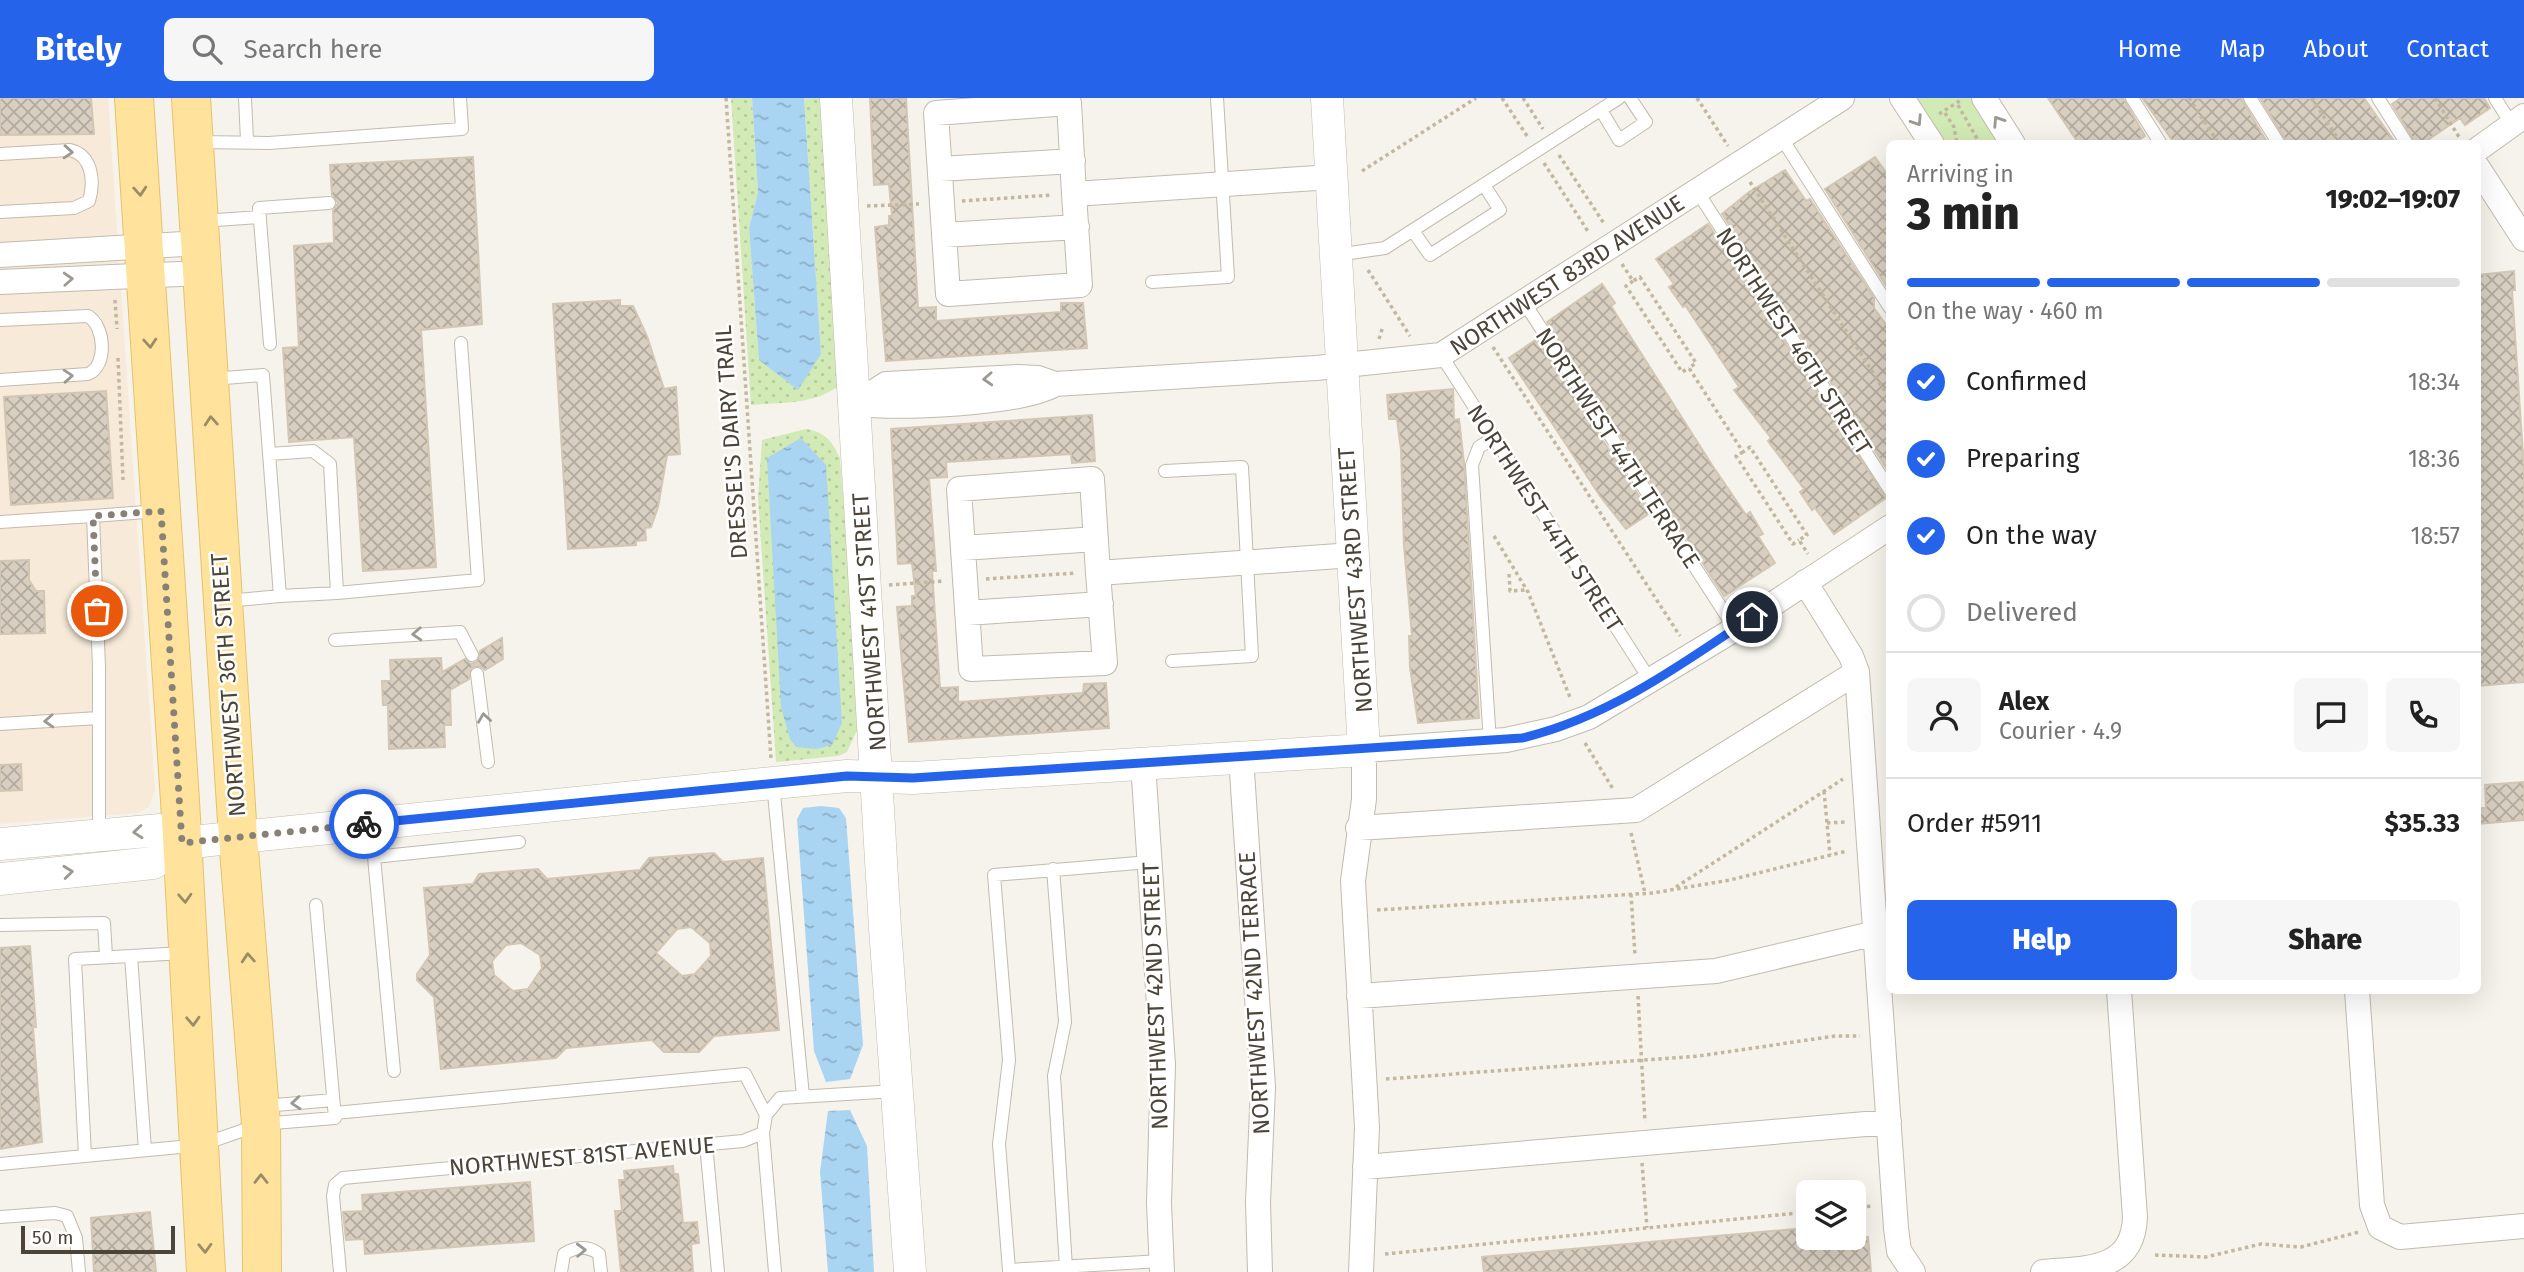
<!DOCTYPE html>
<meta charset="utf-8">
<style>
body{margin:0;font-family:"Fira Sans",sans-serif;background:#f6f6f6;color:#222;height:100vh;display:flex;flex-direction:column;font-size:26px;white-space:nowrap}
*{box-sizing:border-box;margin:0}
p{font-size:23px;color:#767676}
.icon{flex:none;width:38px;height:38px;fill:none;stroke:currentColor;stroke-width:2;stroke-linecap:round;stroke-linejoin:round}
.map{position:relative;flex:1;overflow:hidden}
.drawer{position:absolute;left:1886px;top:42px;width:595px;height:854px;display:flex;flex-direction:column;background:#fff;border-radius:10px;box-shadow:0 7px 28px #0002}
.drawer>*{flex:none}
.tools{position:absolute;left:1796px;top:1082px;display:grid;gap:14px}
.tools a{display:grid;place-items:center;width:70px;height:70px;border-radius:10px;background:#fff;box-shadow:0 7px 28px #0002;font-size:35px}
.scale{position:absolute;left:21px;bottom:18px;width:154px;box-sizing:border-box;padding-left:7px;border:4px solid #4b4439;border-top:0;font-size:19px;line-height:24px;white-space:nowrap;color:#4b4439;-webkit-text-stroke:5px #fff;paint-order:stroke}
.pin{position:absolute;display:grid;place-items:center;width:60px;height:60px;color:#fff;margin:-30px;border:4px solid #fff;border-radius:50%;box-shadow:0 2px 7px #0007}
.courier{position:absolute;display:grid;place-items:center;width:70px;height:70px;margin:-35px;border:5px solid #2563eb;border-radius:50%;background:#fff;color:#222;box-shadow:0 2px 9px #0007}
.summary em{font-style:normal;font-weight:800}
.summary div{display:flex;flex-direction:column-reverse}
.summary{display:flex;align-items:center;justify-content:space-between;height:119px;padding:0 21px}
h1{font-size:46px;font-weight:800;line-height:52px}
.bar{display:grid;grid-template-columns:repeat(4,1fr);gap:10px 7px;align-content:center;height:84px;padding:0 21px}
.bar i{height:9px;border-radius:5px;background:#e0e0e0}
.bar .active{background:#2563eb}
.bar p{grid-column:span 4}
.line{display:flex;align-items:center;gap:18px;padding:0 21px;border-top:2px solid #e0e0e0}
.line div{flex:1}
.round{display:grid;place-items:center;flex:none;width:74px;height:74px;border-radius:10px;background:#f6f6f6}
ol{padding:0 21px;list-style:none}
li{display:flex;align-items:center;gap:21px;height:77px}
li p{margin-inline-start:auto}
li .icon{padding:7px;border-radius:50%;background:#2563eb;color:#fff;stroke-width:4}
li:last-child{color:#767676}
li i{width:38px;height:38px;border:4px solid #e0e0e0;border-radius:50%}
.button{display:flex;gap:14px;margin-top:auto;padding:14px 21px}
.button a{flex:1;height:80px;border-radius:10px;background:#2563eb;color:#fff;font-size:28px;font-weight:800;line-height:80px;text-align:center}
.button a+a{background:#f6f6f6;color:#222}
header{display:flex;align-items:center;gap:42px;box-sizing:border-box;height:98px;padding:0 35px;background:#2563eb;color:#fff}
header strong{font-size:33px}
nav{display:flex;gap:38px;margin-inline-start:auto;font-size:24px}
.search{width:490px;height:63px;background:#f6f6f6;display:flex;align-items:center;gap:18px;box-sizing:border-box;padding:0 24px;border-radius:10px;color:#767676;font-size:26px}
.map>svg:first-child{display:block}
</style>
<header>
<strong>Bitely</strong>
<div class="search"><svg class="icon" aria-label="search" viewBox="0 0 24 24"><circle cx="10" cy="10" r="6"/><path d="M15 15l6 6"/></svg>Search here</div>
<nav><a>Home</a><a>Map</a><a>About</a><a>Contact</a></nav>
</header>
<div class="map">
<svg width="2524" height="1174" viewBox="0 0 2524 1174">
<defs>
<pattern id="grass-dots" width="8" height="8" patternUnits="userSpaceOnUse" patternTransform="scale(1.75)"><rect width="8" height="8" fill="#d2eab5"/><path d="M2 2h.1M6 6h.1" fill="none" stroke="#b6ca9c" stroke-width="1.8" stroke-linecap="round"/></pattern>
<pattern id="water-ripples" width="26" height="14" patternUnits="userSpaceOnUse" patternTransform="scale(1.75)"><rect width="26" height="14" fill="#a9d4f2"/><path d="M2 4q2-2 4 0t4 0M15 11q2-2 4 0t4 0" fill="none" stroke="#8caec5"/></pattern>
<pattern id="building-cross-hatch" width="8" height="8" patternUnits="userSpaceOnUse" patternTransform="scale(1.75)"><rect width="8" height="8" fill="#d8cfc1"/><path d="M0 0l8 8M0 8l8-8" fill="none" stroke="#b1aa9e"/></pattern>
</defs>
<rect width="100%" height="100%" fill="#f6f3ec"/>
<path fill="#f7ead8" d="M0 0H108L155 693 149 709 138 715 0 726Z"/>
<path fill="url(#grass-dots)" d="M731 0H752L758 94 749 130 759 262 821 256 804 0H830L841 286C816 307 783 304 751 307Z
M806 331C825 334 832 343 840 360L860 626 847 654 838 658 776 664 758 400 762 342Z"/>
<path fill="#d2eab5" d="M1911 0H1976L2005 45H1940Z"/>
<path fill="url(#water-ripples)" d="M752 0H804L821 256 798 292 759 262 749 130 758 94Z
M801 340 826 367 842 625 832 647 816 651 796 649 790 641 781 609 767 360Z
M821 708 839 710 846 720 863 947 850 981 826 984 814 953 797 721 803 710Z
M850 1012 867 1048 874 1174H828L820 1074 828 1013Z"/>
<path fill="url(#building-cross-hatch)" stroke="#d3c7b4" stroke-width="2" fill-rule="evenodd" d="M0 0H91L94 36 0 37Z
M870 0H906L918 210 936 209V223L1061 214V205H1083L1087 250 886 263 875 129 889 127V118H892L889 86 874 87Z
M2048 0H2123L2145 38 2133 46H2079Z
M2142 0H2241L2268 46H2175Z
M2260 0H2364L2396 46H2288Z
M2401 0H2484L2490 10 2465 27 2460 20 2422 46H2416L2392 6Z
M473 59 482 226 421 232 436 469 363 473 354 339 289 344 283 250 299 249 294 148 334 145 333 113 338 105 332 97 330 67Z
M1875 59 1890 80 1888 191 1825 91Z
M1785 72 1806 103 1810 101 1874 200V210L1890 232V376L1722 116 1749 94Z
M1708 126 1886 400 1834 436 1815 410 1812 412 1800 394 1804 391 1768 343 1771 340 1734 292 1739 289 1685 207 1683 209 1669 189 1674 186 1656 161Z
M2514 173 2515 192H2512L2524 372V584L2478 588V177Z
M1602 186 1615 205 1611 208 1712 367 1746 417 1750 414 1763 436 1758 438 1775 465 1724 498 1547 224Z
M620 202V208H633L647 238 664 291 676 289 680 356 667 357 658 409 651 429 645 430 646 442 636 443V447L568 451 553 206Z
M1537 241 1650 415 1626 431 1600 398 1509 260Z
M1453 291 1454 322 1459 321 1464 365 1479 620 1418 625 1410 569 1409 538H1412L1404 448 1401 352 1397 321H1389L1387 297Z
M106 293 113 400 11 407 4 299Z
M1092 317 1095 363 1072 365 1071 356 946 364 947 379 929 380 936 473H932L940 590 958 589V604L1083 595 1084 586 1106 585 1109 630 909 644 897 509 912 508V498H916L912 465 898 466 891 331Z
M29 462V482L36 493H44L45 535 0 536V463Z
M502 540 503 561 485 572 480 568 472 569 469 581 450 592 451 627H444L445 649 389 651 388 607H383L382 583H391L390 562 441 560 442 574 465 561 471 566 477 564 480 553Z
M21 666 22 692 0 693V667Z
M2524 684V722L2478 726V710H2486L2485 687Z
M714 755 723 764 763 760 779 932 714 938 699 954H664L652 942 566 950 556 960 441 971 434 899 417 882V876L430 857 424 790 473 786 479 776 538 771 547 781 640 772 649 760ZM691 829 710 845 711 858 695 876 682 878 656 855 677 831ZM521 845 540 857 542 870 528 891 513 893 494 877 492 863 506 847Z
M30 848 36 929H33L42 1044 0 1051V850Z
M673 1068 674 1076H678L683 1125 697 1124 699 1145 691 1146 693 1174H621L615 1113H622L619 1082H625L624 1073Z
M530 1084 534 1143 365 1156 364 1141 346 1142 343 1114 363 1113 362 1097Z
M150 1114 156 1174H94L91 1120Z
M1806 1130 1807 1139H1868L1871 1174H1484L1482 1159Z"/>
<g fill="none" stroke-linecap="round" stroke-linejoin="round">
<defs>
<path id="service" d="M245 0 247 42
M2132 0 2161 46
M2250 0 2279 46
M2378 0 2407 46
M2495 0 2512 27
M1601 12 1619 42 1646 24 1630 0
M1781 39 1890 210
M197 44 269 45 462 31 460 0
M0 56 70 52C92 57 95 83 89 103L74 110 0 114
M1697 93 1890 392
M202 123 260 119
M1413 133 1430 157 1500 112 1484 87
M1336 157 1385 150 1619 0
M1152 184 1228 179 1217 0
M1524 204 1735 531
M0 222 88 218C105 228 108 268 88 276L0 282
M270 246 259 110 329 105
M1441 257 1650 582
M212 281 263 277 280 498 227 503
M269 356 313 353 330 366 337 495 280 498
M1165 373 1242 369 1252 558 1172 563
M93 418 159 413
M0 424 93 418 99 569V738
M337 495 478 482 461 245
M335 542 460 534 472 557
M477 576 488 664
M0 626 99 620
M1490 644 1472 367 1479 349 1494 340
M773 685 803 998
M371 725 374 759 519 744
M374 759 394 973
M1149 764 994 777 1009 962 999 1046 1009 1172 1161 1163
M1053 771 1065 924 1054 978 1066 1170
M0 827 104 825 106 858
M264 1008 333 1002
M335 1015 745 976 766 1017
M763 1035 775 1174
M706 1046 718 1174
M145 1052 131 858 183 855
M85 1058 75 861 131 858
M0 1066 201 1047 261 1026 335 1020 316 807
M0 1119 55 1115 67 1118 76 1140 79 1174
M340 1174 333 1098 335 1087 343 1080 743 1043 763 1035 766 1017 780 1000 896 993
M561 1174 564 1156C575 1149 588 1147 599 1156L601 1174"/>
<path id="minor" d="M1902 0 1932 46
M1984 0 2013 46
M2478 51 2524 18
M2478 70 2524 141
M940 71 1073 63
M1074 96 1069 5 936 15 948 196 1080 187 1074 96 1332 79
M944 137 1077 129
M0 157 200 145
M0 184 202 175
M855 306 886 286 1018 279 1038 280 1055 286 1316 270 1441 257 1842 0
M855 306C900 310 1016 307 1054 287
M963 450 1096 441
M1098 475 1092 381 959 391 971 571 1105 565 1098 475 1353 457
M1805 484 1851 558 1857 574 1896 1130 1899 1153 1913 1174
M967 515 1101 506
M1241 659 1263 989 1258 1104 1260 1174
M1143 665 1163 967 1159 1105 1162 1174
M1358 730 1636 712 1857 574
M2357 892 2372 1107 2380 1129 2400 1139 2524 1128
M1359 898 1716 873 1876 835
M1365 1069 1889 1024
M1361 1174 1367 1029 1353 783 1364 701V652L1506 642 1556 631 1589 619 1735 531 1890 429
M2043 1174C2085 1170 2133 1174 2135 1119L2119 892"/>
<path id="tertiary" d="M836 0 885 830 910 1174
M0 746 160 732 182 745
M0 781 153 765 182 745 773 685 847 678 913 680 1364 652 1327 0"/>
<path id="primary" d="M134 0 180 703 206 1174
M191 0 238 739 261 1026 262 1174"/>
</defs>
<use href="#service" stroke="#c2bbae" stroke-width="14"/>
<use href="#minor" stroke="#c2bbae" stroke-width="26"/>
<use href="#tertiary" stroke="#c2bbae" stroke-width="33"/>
<use href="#primary" stroke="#e6c16a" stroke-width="40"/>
<path stroke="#c4b79f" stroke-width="3.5" stroke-dasharray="3.5 3.5" stroke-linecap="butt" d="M726 0 771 661
M1502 0 1529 41
M1523 0 1543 31
M1697 0 1728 48
M2189 0 2219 46
M2312 0 2341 46
M2435 0 2459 39
M1958 7 1980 46
M1945 15 1954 29 1957 46
M1939 16 1961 2
M1559 57 1605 127
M1544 65 1589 135
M1362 73 1476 0
M1750 84 1890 301
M962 103 1052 97
M867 108 919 106
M1622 166 1633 183 1640 179 1696 265 1689 270 1743 354 1750 349 1807 437 1799 442 1808 456
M1368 172 1410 238
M1633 183 1626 188 1682 274 1689 270
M115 202 117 231
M1379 241 1383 228
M1493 249 1680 538
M118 260 123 382
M1743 354 1736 358 1793 446 1799 442
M1494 438 1528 494 1571 602
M1509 476 1510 493 1526 492
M986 481 1076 475
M889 487 944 483
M1585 645 1613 691
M1824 693 1830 757
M1827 725 1845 724
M1631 735 1645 795
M1676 789 1843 681
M1631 796 1635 857
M1377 812 1653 795 1730 782 1847 753
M1638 898 1645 1024
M1386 981 1699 958 1835 938H1860
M1642 1065 1647 1130
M1853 1110 1872 1108
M1385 1156 1808 1114
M2155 1157 2206 1159 2261 1146 2301 1149 2359 1134"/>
<use href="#service" stroke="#fff" stroke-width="12"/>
<use href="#minor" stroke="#fff" stroke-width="24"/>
<use href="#tertiary" stroke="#fff" stroke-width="32"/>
<use href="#primary" stroke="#ffe39c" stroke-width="38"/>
</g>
<defs><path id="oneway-chevron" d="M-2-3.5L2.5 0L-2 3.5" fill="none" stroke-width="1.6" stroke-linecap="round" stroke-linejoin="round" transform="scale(1.75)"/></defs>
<g stroke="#9c9892">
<use href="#oneway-chevron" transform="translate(1917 23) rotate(57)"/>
<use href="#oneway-chevron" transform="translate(1998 23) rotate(-123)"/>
<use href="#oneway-chevron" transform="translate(68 54) rotate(4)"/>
<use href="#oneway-chevron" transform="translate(68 181) rotate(-3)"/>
<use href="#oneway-chevron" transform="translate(68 278) rotate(-4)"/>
<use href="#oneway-chevron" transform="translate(988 281) rotate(177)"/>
<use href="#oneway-chevron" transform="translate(417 536) rotate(177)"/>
<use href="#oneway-chevron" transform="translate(484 620) rotate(-98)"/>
<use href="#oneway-chevron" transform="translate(49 623) rotate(177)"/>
<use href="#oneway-chevron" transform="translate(138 734) rotate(175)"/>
<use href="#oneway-chevron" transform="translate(68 774) rotate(-6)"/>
<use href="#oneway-chevron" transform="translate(296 1005) rotate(175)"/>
<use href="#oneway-chevron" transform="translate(581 1152) rotate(-2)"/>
</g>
<g stroke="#9c8c66">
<use href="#oneway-chevron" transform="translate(140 93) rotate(86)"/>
<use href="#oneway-chevron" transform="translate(150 245) rotate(86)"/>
<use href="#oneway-chevron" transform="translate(211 323) rotate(-94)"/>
<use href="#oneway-chevron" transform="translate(185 800) rotate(87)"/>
<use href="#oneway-chevron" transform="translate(248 860) rotate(-94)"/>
<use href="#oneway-chevron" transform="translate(193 923) rotate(87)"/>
<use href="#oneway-chevron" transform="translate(261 1081) rotate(-90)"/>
<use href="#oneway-chevron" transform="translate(205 1150) rotate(88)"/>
</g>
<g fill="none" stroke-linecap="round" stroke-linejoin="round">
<path stroke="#878178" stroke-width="7" stroke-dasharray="0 12.6" d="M97 513 93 418 161 413 182 745 364 726"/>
<path stroke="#2563eb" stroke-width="9" d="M364 726 847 678 913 680 1522 640C1607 620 1681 567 1752 519"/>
</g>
<g text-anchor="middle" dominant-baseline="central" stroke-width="5" stroke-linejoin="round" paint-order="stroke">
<g font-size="23" fill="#4b4439" stroke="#fff">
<text transform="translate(1567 177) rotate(-33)">NORTHWEST 83RD AVENUE</text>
<text transform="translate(1794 243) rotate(57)">NORTHWEST 46TH STREET</text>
<text transform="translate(731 344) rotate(-94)">DRESSEL'S DAIRY TRAIL</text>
<text transform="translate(1618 350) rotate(57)">NORTHWEST 44TH TERRACE</text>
<text transform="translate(1545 420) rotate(57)">NORTHWEST 44TH STREET</text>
<text transform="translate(1355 482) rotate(-94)">NORTHWEST 43RD STREET</text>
<text transform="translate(869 524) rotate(-94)">NORTHWEST 41ST STREET</text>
<text transform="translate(228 587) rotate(-94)">NORTHWEST 36TH STREET</text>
<text transform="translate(1254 895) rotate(-93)">NORTHWEST 42ND TERRACE</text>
<text transform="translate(1155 898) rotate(-92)">NORTHWEST 42ND STREET</text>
<text transform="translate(582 1058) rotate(-5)">NORTHWEST 81ST AVENUE</text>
</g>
</g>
</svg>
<div class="tools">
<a><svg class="icon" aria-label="layers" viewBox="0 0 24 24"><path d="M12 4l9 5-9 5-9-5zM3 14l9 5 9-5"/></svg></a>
</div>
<div class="scale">50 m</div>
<div class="pin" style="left:97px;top:513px;background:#ea580c"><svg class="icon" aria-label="bag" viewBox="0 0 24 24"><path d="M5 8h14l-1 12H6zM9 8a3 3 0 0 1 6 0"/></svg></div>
<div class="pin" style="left:1752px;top:519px;background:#1f2937"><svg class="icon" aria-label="home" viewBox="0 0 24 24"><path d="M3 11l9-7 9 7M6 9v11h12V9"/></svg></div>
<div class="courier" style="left:364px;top:726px"><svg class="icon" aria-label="bike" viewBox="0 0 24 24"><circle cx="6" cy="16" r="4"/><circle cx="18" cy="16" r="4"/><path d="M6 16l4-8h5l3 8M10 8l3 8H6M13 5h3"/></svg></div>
<section class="drawer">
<div class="summary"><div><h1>3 min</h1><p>Arriving in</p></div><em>19:02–19:07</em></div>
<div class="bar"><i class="active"></i><i class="active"></i><i class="active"></i><i></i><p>On the way · 460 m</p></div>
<ol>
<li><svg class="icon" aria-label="check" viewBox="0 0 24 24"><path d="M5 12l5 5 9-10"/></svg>Confirmed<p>18:34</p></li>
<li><svg class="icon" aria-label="check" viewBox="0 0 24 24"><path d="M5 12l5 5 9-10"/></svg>Preparing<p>18:36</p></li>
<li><svg class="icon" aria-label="check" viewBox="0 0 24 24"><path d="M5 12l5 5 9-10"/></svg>On the way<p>18:57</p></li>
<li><i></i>Delivered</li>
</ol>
<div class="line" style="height:126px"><a class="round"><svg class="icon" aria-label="person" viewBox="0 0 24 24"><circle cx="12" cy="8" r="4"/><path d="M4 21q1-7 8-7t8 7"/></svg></a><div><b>Alex</b><p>Courier · 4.9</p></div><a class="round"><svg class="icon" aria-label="chat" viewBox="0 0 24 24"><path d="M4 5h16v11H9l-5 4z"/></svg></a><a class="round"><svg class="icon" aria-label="phone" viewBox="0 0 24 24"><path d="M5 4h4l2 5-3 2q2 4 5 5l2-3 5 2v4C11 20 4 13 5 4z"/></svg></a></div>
<div class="line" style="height:91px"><div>Order #5911</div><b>$35.33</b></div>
<div class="button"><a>Help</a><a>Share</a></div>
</section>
</div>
